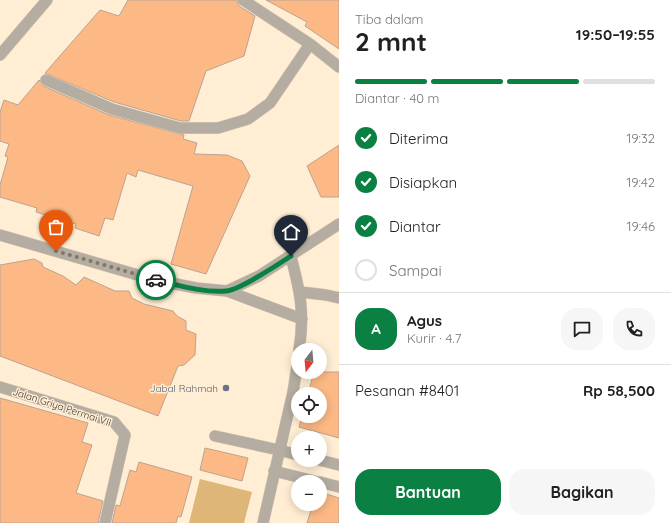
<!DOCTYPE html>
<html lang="id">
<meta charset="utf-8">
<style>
body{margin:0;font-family:Quicksand,sans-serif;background:#f6f6f6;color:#202124;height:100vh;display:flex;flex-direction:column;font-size:15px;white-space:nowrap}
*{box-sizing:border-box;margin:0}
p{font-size:13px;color:#757577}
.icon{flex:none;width:22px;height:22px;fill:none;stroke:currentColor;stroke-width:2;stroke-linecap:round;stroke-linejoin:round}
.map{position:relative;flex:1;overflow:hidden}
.drawer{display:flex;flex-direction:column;background:#fff;width:332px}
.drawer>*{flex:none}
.needle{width:26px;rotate:196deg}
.buttons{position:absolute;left:291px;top:343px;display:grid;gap:8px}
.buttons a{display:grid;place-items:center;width:36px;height:36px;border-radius:50%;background:#fff;box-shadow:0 2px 10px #0003;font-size:20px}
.pin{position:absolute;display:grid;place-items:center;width:34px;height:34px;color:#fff;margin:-41px -17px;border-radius:50% 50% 50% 0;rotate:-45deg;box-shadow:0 0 4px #0007}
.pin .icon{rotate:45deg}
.courier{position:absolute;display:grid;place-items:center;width:40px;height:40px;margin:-20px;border:3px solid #0b8043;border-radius:50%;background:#fff;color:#222;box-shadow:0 1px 5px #0007}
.head em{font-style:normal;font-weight:700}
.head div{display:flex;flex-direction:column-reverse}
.head{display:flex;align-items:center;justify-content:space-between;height:68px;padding:0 16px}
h1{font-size:26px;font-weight:700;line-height:30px}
.bar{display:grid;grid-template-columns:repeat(4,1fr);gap:6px 4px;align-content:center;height:48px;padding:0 16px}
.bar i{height:5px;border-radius:3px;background:#e0e0e0}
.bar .selected{background:#0b8043}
.bar p{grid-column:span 4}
.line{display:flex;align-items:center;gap:10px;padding:0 16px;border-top:1px solid #e0e0e0}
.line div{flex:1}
.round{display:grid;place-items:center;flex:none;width:42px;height:42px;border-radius:16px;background:#f6f6f6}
ol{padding:0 16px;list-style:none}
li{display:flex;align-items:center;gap:12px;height:44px}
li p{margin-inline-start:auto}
li .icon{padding:4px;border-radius:50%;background:#0b8043;color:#fff;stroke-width:4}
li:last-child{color:#757577}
li i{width:22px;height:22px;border:2px solid #e0e0e0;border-radius:50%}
.action{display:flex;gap:8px;margin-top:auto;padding:8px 16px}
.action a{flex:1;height:46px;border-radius:16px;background:#0b8043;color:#fff;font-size:16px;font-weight:700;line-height:46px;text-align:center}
.action a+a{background:#f6f6f6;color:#202124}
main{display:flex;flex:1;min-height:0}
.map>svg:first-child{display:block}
</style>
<main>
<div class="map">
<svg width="339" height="523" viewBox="0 0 339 523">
<rect width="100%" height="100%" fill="#ffeed4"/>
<path fill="#deb677" d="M200 479 252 492 244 523H189Z"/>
<path fill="#fcb985" stroke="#bca391" d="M128 0H236L239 6 255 16 244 56 206 71 189 121H181L114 102 45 73 100 10 119 16Z
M266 0H339V49L305 26 307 22Z
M39 80 43 86 109 115 184 135 183 139 197 143 194 154 227 155 242 161 250 176 206 274 171 264 193 186 138 170 136 177 127 173 113 220 105 218 99 236 75 228 76 224 36 212 37 208 0 197V185L8 157 5 156 9 144 0 141V112L4 100 18 105Z
M339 145V197H321L307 166Z
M34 259 42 263 43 267 63 276 76 285 84 277 115 291H129L132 298 144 304 173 311 177 316 186 321V330L196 334 195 355 184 365 178 366 158 416 0 356V265Z
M314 372H339V438L299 427 302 416H320V394H308Z
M0 398 88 423 82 442 92 445 76 493 103 501 98 523H0Z
M205 448 248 458 242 481 200 470Z
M139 462 192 477 181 517 178 516 176 523H112L116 505 120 506 130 470 136 472Z
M320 492 339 498V523H307L313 504H320Z"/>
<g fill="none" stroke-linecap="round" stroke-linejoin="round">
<defs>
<path id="service" d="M215 436 279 450"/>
<path id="minor" d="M243 0 310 44
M0 55 47 0
M46 80 112 109 180 128H218L248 119 270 103 310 44 339 67
M0 235 155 280 196 288 227 291 302 319
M291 257C300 291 305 314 299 350
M227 291 259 276 339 224
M301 292 326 295 339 298
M0 387 114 422 125 435 105 523
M279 450 298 455
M319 460 339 465
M274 471 318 482
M320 482 339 487
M263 523 293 392 298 360"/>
</defs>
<use href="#service" stroke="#d8c9b3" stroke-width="12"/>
<use href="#minor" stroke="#d8c9b3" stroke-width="12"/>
<use href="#service" stroke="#b5ada2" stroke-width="11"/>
<use href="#minor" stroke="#b5ada2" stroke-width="11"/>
</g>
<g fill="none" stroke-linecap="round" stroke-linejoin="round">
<path stroke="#817767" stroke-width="4" stroke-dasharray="0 7.2" d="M56 251 156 280"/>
<path stroke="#0b8043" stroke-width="5" d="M156 280C178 285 203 293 226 291 240 290 277 265 291 256"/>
</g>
<circle fill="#6b7280" stroke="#ffeed4" stroke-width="1.5" cx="226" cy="388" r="4"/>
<g text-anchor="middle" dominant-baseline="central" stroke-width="3" stroke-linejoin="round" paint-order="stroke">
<g font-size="10" fill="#5b616d" stroke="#ffeed4" text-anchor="end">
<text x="218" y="388">Jabal Rahmah</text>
</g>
<g font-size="10" fill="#3d372d" stroke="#ffeed4">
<text transform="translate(62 407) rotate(18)">Jalan Griya Permai VII</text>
</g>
</g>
</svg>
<div class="buttons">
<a><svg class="needle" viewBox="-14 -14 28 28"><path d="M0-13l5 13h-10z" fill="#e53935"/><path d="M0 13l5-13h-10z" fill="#757577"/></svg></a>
<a><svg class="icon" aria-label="locate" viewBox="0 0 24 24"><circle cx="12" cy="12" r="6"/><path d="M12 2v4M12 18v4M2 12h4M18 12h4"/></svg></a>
<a>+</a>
<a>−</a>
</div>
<div class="pin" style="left:56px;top:251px;background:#ea580c"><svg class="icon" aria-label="bag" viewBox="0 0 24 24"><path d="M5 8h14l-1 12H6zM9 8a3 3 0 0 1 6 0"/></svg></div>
<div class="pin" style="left:291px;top:256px;background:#1f2937"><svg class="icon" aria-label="home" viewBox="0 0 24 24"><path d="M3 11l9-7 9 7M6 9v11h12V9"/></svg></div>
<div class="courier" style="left:156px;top:280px"><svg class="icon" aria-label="car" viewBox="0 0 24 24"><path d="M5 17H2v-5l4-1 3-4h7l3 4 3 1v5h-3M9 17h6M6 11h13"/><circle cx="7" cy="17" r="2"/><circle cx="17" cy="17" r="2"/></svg></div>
</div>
<section class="drawer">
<div class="head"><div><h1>2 mnt</h1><p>Tiba dalam</p></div><em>19:50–19:55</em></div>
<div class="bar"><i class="selected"></i><i class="selected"></i><i class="selected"></i><i></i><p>Diantar · 40 m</p></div>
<ol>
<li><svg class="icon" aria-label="check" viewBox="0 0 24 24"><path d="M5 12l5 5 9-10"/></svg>Diterima<p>19:32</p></li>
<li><svg class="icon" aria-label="check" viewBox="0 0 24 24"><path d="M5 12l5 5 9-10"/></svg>Disiapkan<p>19:42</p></li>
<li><svg class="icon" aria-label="check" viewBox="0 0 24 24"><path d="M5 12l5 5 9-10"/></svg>Diantar<p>19:46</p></li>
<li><i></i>Sampai</li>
</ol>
<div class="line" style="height:72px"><b class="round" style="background:#0b8043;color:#fff">A</b><div><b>Agus</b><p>Kurir · 4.7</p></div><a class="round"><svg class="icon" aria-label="chat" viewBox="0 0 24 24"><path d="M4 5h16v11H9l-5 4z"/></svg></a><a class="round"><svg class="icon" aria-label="phone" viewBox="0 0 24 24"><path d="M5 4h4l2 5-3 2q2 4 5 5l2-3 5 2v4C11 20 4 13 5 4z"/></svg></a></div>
<div class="line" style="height:52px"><div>Pesanan #8401</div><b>Rp 58,500</b></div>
<div class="action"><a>Bantuan</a><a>Bagikan</a></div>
</section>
</main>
